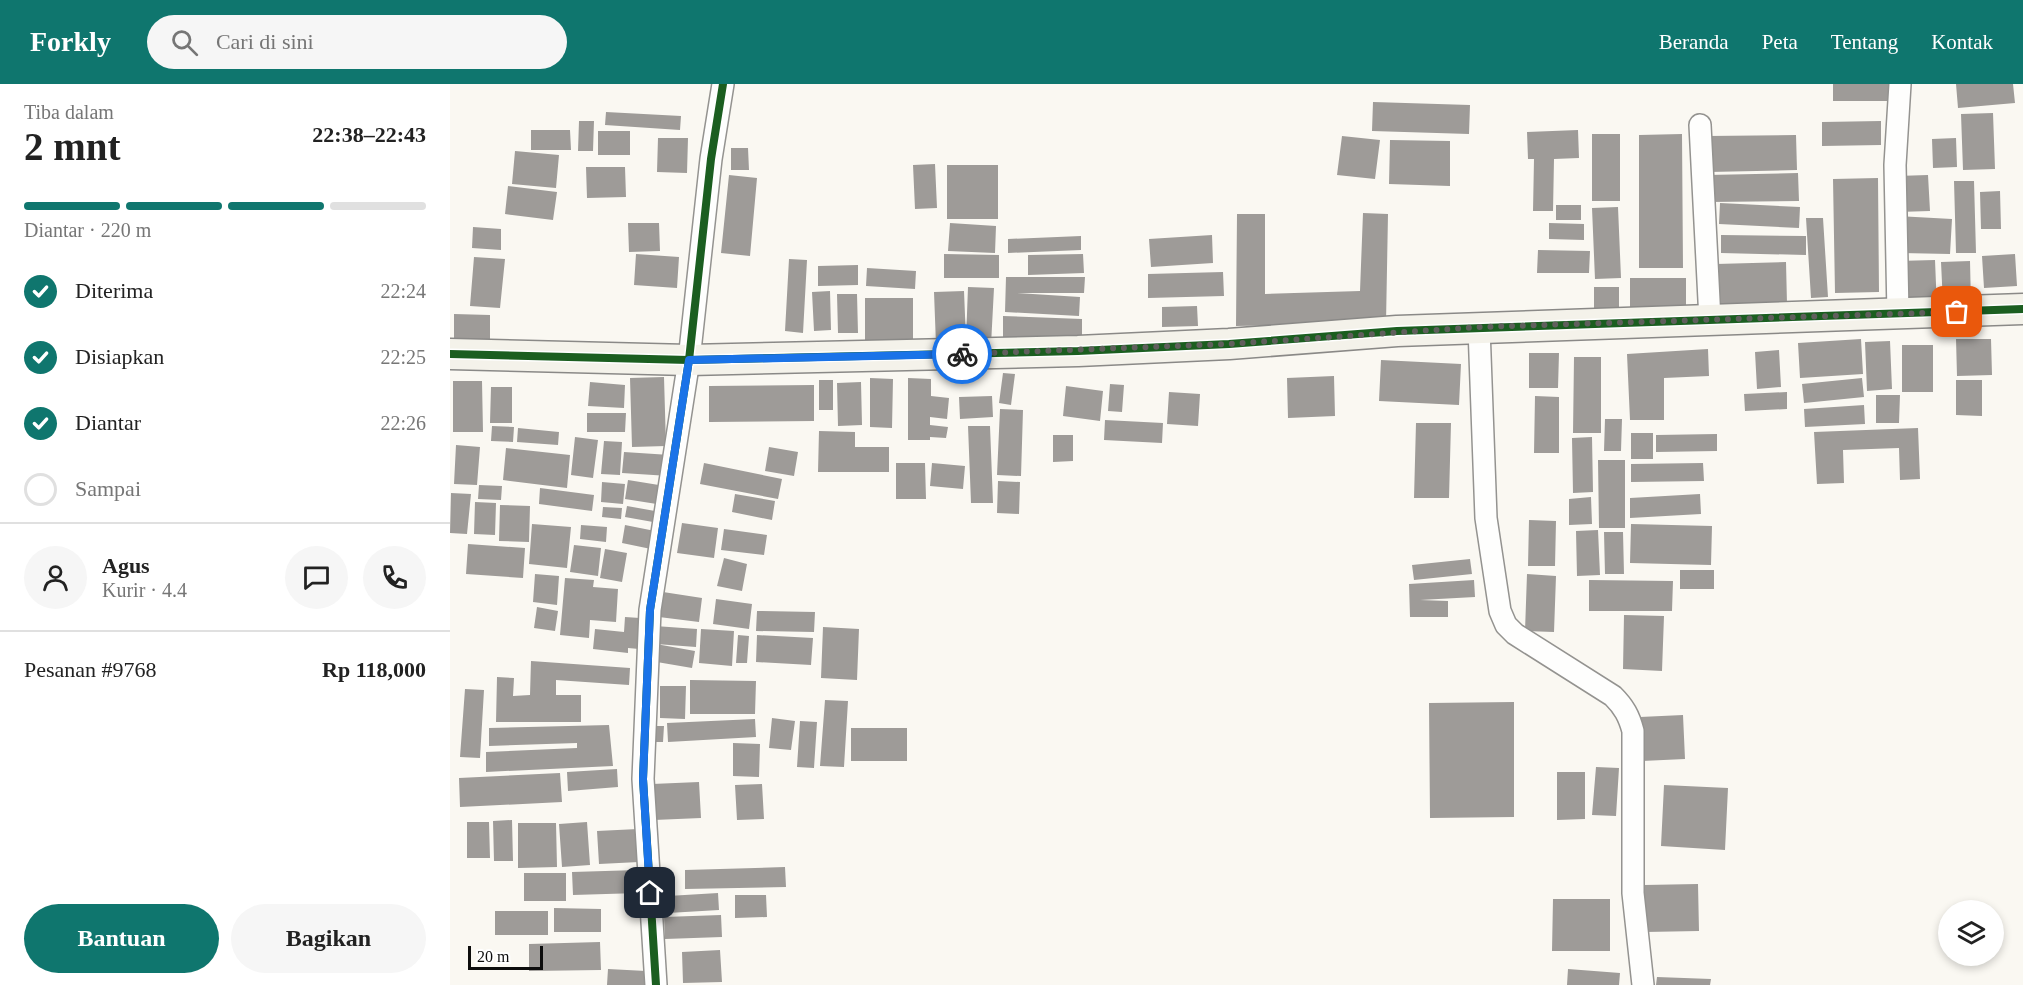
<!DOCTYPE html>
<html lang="id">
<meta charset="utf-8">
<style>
body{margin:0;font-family:Georgia,serif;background:#f6f6f6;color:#222;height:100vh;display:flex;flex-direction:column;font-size:22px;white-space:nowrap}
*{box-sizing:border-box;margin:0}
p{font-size:20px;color:#767676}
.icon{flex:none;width:33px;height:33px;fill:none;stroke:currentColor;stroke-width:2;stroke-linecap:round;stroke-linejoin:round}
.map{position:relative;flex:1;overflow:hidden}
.drawer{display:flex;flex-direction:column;background:#fff;width:450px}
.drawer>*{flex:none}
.fabs{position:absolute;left:1488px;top:816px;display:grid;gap:12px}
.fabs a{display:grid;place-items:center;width:66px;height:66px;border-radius:50%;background:#fff;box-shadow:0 3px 9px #0003;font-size:30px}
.scale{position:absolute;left:18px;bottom:15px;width:75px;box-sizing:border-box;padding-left:6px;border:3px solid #0d0d0d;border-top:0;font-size:16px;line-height:21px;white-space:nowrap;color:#0d0d0d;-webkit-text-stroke:4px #fff;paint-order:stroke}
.pin{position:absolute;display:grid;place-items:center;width:51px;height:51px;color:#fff;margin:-26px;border-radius:12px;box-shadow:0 3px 9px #0006}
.courier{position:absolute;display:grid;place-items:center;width:60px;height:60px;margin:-30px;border:4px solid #1a73e8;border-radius:50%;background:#fff;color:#222;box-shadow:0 2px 8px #0007}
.headline em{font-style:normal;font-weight:800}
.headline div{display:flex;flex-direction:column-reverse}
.headline{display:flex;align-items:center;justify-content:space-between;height:102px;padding:0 24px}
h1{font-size:39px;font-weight:800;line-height:45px}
.bar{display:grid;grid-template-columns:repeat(4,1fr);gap:9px 6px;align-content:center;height:72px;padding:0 24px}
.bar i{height:8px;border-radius:4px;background:#e0e0e0}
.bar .current{background:#0f766e}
.bar p{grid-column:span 4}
.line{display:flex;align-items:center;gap:15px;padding:0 24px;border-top:2px solid #e0e0e0}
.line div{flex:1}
.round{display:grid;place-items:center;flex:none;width:63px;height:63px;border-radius:32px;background:#f6f6f6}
ol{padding:0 24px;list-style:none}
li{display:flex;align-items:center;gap:18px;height:66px}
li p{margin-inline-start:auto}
li .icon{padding:6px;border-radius:50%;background:#0f766e;color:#fff;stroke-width:4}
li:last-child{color:#767676}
li i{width:33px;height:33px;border:3px solid #e0e0e0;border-radius:50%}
.cta{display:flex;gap:12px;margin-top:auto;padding:12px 24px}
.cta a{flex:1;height:69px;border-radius:36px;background:#0f766e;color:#fff;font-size:24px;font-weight:800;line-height:69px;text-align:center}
.cta a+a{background:#f6f6f6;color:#222}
header{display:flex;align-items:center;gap:36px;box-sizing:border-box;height:84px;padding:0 30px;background:#0f766e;color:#fff}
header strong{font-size:28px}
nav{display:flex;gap:33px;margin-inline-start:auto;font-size:21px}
.search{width:420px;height:54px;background:#f6f6f6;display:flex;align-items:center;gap:15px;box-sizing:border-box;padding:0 21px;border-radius:33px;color:#767676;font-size:22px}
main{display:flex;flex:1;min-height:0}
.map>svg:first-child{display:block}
</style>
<header>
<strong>Forkly</strong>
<div class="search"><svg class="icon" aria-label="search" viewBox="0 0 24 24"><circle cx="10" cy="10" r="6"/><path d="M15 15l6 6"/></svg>Cari di sini</div>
<nav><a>Beranda</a><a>Peta</a><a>Tentang</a><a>Kontak</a></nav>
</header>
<main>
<section class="drawer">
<div class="headline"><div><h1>2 mnt</h1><p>Tiba dalam</p></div><em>22:38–22:43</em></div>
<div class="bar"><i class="current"></i><i class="current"></i><i class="current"></i><i></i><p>Diantar · 220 m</p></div>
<ol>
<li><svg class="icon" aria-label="check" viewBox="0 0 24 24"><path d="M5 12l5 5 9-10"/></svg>Diterima<p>22:24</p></li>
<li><svg class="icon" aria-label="check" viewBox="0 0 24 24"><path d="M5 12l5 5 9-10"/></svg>Disiapkan<p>22:25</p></li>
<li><svg class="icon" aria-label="check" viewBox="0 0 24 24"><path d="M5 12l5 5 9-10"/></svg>Diantar<p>22:26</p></li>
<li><i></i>Sampai</li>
</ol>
<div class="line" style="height:108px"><a class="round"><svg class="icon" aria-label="person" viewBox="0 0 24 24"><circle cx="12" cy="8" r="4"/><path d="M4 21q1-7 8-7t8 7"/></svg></a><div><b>Agus</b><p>Kurir · 4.4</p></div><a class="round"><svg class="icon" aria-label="chat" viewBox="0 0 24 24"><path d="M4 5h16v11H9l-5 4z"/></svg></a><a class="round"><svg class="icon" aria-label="phone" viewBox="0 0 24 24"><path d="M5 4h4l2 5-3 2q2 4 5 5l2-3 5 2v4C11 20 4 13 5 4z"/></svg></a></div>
<div class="line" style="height:78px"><div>Pesanan #9768</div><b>Rp 118,000</b></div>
<div class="cta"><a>Bantuan</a><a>Bagikan</a></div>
</section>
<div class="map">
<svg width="1573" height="901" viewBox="0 0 1573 901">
<rect width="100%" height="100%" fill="#faf8f2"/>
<path fill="#9e9b98" d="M1383 0H1441V17H1383Z
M1506 0H1563L1565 19 1508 24Z
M923 18 1020 21 1019 50 922 47Z
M156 28 231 32 230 46 155 41Z
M1543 29 1545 85 1513 86 1511 30Z
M129 37H144L143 67H128Z
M1431 37V61L1372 62V38Z
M81 46H120L121 66H81Z
M1128 46 1129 74 1104 75 1103 127H1083L1084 75H1078L1077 48Z
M148 47H180V71H148Z
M1142 50H1170V117H1142Z
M1232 50 1233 184H1189V51Z
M1346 51 1347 86 1259 88 1258 52Z
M892 52 930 56 925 95 887 91Z
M208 54H238L237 89 207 88Z
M1506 54 1507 83 1483 84 1482 55Z
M940 56 1000 57V102L939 100Z
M281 64H298L299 86H281Z
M65 67 109 71 106 104 62 100Z
M485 80 487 124 465 125 463 81Z
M497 81H548V135H497Z
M136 83H175L176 113 137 114Z
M1348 89 1349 117 1258 118 1257 91Z
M279 91 307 94 300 172 271 169Z
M1478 91 1480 127 1448 128 1447 92Z
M1428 94 1429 208 1385 209 1383 95Z
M1504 97H1524L1526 169H1506Z
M58 102 107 108 103 136 55 130Z
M1550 107 1551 145H1531L1530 108Z
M1270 119 1350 123 1349 144 1269 140Z
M1106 121H1131V136H1106Z
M1168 123 1171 194 1145 195 1142 124Z
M913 129 938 130 936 239 786 242 787 130H815V210L910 207Z
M1447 132 1502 135 1500 170 1451 169Z
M1356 134H1373L1378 213 1361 214Z
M178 139H209L210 167 179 168Z
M500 139 546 142 545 169 498 167Z
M1099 139 1134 140V156L1099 155Z
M23 143 51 145V166L22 164Z
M762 151 763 179 701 183 699 155Z
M1271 151 1356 152V171L1271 169Z
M631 152V166L558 169V155Z
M1088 166 1140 167 1139 189H1087Z
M186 170 229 173 227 204 184 201Z
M494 170 549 171V194H494Z
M633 170 634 189 578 191V171Z
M1565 170 1567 202 1534 204 1532 172Z
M24 173 55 175 50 224 20 222Z
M339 175 357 176 353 249 335 247Z
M1485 176 1487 225 1449 226 1447 177Z
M1520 177 1521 220H1493L1491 178Z
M1336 178 1337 220 1267 221 1266 180Z
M408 181V201L368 202V182Z
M417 184 466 187 465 205 416 202Z
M773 188 774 212 698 214V190Z
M556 193H635L634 209H567L630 213 629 232 555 228Z
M1180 194H1236V223H1180Z
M518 203 544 204 541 261H486L484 208 514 207 516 256Z
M1144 203H1169V229H1144Z
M380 207 381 246 364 247 362 208Z
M387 210H407L408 249H388Z
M415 214H463V262H415Z
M747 222 748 242 712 243V223Z
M4 230 40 231V257H4Z
M553 232 632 235V256L553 253Z
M1411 255 1413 290 1350 294 1348 259Z
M1506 255H1541L1542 291 1507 292Z
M1440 257 1442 305 1417 307 1415 258Z
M1452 261H1483V308H1452Z
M1258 265 1259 292 1214 294V336H1180L1177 270Z
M1329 266 1331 303 1307 305 1305 268Z
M1079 269H1109L1108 304H1079Z
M1124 273H1151V349H1123Z
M931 276 1011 280 1009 321 929 317Z
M553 289 565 290 561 321 549 319Z
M884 292 885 332 838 334 837 294Z
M214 293 216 362 182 363 180 294Z
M420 294 443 295 442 344 420 343Z
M458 294 481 295V312L499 314 497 335 480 333V341L498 343 496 354 480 353V356H458Z
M1412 294 1414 313 1354 319 1352 300Z
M369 296H383V326H369Z
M1506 296H1532V332L1506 331Z
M3 297H32L33 348H3Z
M140 298 175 301 174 324 138 322Z
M411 298 412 341 388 342 387 299Z
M660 300 674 301 672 328 658 327Z
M364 301V337L259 338V302Z
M616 302 653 307 650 337 613 332Z
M41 303H62V339H40Z
M719 308 750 310 748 342 717 340Z
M1337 308V325L1295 327 1294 310Z
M1426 311H1450L1449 339H1426Z
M542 312 543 333 510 335 509 313Z
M1085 312 1109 313V369H1084Z
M1414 321 1415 340 1355 343 1354 325Z
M550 325 573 326 571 392 547 391Z
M137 329H176L175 348H137Z
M1155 335H1172L1171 367H1154Z
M655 336 713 339 712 359 654 356Z
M966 339H1001L999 414H964Z
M42 342 64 343 63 358 41 357Z
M518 342H540L543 419H521Z
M68 344 109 348 108 361 67 358Z
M1468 344 1470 395 1450 396 1449 364 1393 366 1394 399 1367 400 1364 348Z
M369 347 405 348V363H439V388H368Z
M1181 349H1203V375H1181Z
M1267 350V367L1206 368V351Z
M603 351H623V377L603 378Z
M125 353 148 356 143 394 121 391Z
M1142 353 1143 408 1123 409 1122 354Z
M154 357 172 358 170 391 151 390Z
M6 361 30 363 27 401 4 400Z
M319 363 348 368 344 392 315 387Z
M56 364 120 371 117 404 53 396Z
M174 368 220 371 219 392 172 389Z
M1148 376H1175V444H1149Z
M254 379 332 395 328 415 250 400Z
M446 379H475L476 415H446Z
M482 379 515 382 513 405 480 402Z
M1253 379 1254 397 1181 398V380Z
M178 396 215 402 213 421 175 415Z
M548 397 570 398 569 430 547 429Z
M152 398 175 400 173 420 151 418Z
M29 401 52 402 51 416 28 415Z
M90 404 144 411 142 427 89 420Z
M1 409 21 410 17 450 0 449Z
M285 410 325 417 322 436 282 428Z
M1250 410 1251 430 1180 434V414Z
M1141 413 1142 440 1119 441V415Z
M25 418 46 419 45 451 24 450Z
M50 421 80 422 79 458 49 457Z
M177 422 205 427 203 438 175 433Z
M153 423 172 424 171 435 152 433Z
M1079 436 1106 437 1105 482H1078Z
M232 439 268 444 264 474 227 469Z
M82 440 121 443 117 484 79 480Z
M1181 440 1262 442 1261 481 1180 479Z
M131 441 157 443 156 458 130 455Z
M175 441 205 447 201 465 172 459Z
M274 445 317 451 314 471 271 466Z
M1148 446 1150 491 1127 492 1126 447Z
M1154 448H1173L1174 490H1155Z
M18 460 75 464 73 494 16 490Z
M124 461 151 464 148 492 120 488Z
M155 465 177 469 172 498 150 494Z
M274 474 297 480 292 507 267 502Z
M1020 475 1022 490 964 496 962 481Z
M1230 486H1264V505H1230Z
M85 490 109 492 107 521 83 518Z
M1077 490 1106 492 1104 548 1075 547Z
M115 494 144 496 143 503 168 505 166 538 140 536 139 554 110 551Z
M1024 496 1025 513 970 516 998 517V533H960L959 500Z
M1139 496 1223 497 1222 527H1139Z
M213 508 252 514 249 538 209 533Z
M266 515 302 520 299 545 263 540Z
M87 523 108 527 105 547 84 544Z
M307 527 365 528 364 548 306 547Z
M1174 531 1214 532 1212 587 1173 585Z
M175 533 190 534 189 565 178 564V569L143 565 145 545 174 548Z
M205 542 247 545 246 563 206 560 245 567 242 584 201 577Z
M373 543 409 545 407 596 371 594Z
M251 545 284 547 282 582 249 579Z
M288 551 299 552 297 579H286Z
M307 551 363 554 361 581 306 578Z
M81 577 180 584 179 601 106 596V611H131V638H46L47 593 64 594 63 612 80 611Z
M240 596 306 597 305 630H240Z
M210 602H236L235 635 210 634Z
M15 605 34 606 30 674 10 673Z
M375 616 398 617 394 683 370 682Z
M1064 618V733L980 734 979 619Z
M1233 631 1235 675 1192 677 1190 633Z
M322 634 345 637 341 666 319 664Z
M305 635 306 653 218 658 217 639Z
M350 637 367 638 364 684 347 683Z
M159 641 163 682 36 688V668L127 664V659L39 662V644Z
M199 642H214L213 658H199Z
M401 644H457V677H401Z
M283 659 310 660 309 693 283 692Z
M1146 683 1169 684 1166 732 1142 731Z
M167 685 168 703 118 707 117 688Z
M1107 688H1135V735L1107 736Z
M110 689 112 718 10 723 9 694Z
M249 698 251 734 204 736 202 700Z
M312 700 314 735 287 736 285 701Z
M1214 701 1278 704 1275 766 1211 762Z
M62 736 63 777H44L43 737Z
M17 738H39L40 774H17Z
M137 738 140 781 112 783 109 740Z
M68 739H106L107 783 68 784Z
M188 745 189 778 149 780 147 747Z
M335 783 336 803 235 805V786Z
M188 786 189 809 123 811 122 788Z
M74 789H116V817H74Z
M1248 800 1249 847 1195 848 1194 801Z
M268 809 269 826 218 829V812Z
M285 811H316L317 833 285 834Z
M1103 815H1160V867H1102Z
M104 824 151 825V848H104Z
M45 827H98V851H45Z
M271 831 272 853 215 855 214 833Z
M150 858 151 886 79 887V860Z
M270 866 272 898 233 899 232 868Z
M158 885 196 887 195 901H157Z
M1118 885 1170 889 1169 901H1117Z
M1207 893 1261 895 1260 901H1206Z"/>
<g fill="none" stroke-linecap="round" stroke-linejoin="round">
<defs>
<path id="street" d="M1250 41 1260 236
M1448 230 1445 81 1450 0
M1029 244 1036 434 1050 527 1056 541 1065 550 1163 612C1174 623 1179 632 1183 647V809L1193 901
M206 901 193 695 200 526 239 276 261 75 273 0"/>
<path id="secondary" d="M0 270 239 276 628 267 779 260 947 247 1573 225"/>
</defs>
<use href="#street" stroke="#949390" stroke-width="24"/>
<use href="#secondary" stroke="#8a8987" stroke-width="33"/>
<use href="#street" stroke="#fefefd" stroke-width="21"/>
<use href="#secondary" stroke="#f4f2ea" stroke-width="30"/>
<defs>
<path id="cycleway" d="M0 270 239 276 628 267 779 260 947 247 1573 225
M206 901 193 695 200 526 239 276 261 75 273 0"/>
</defs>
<use href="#cycleway" stroke="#fff" stroke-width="11"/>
<use href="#cycleway" stroke="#1b5e20" stroke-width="8"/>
</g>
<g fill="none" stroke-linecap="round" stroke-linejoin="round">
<path stroke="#605f5d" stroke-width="6" stroke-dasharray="0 10.8" d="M512 270 779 260 1029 243 1507 228"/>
<path stroke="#1a73e8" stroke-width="8" d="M200 809 193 695 200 526 239 276 512 270"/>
</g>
</svg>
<div class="fabs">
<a><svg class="icon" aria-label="layers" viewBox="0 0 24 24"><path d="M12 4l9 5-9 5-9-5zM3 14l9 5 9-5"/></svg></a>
</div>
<div class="scale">20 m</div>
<div class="pin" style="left:1507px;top:228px;background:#ea580c"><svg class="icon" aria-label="bag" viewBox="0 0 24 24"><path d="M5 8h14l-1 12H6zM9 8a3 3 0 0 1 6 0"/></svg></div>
<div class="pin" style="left:200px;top:809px;background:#1f2937"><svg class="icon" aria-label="home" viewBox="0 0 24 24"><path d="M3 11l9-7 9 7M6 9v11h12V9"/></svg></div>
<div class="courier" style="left:512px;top:270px"><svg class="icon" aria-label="bike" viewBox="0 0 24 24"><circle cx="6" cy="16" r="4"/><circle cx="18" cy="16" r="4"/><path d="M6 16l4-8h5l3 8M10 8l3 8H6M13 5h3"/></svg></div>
</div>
</main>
